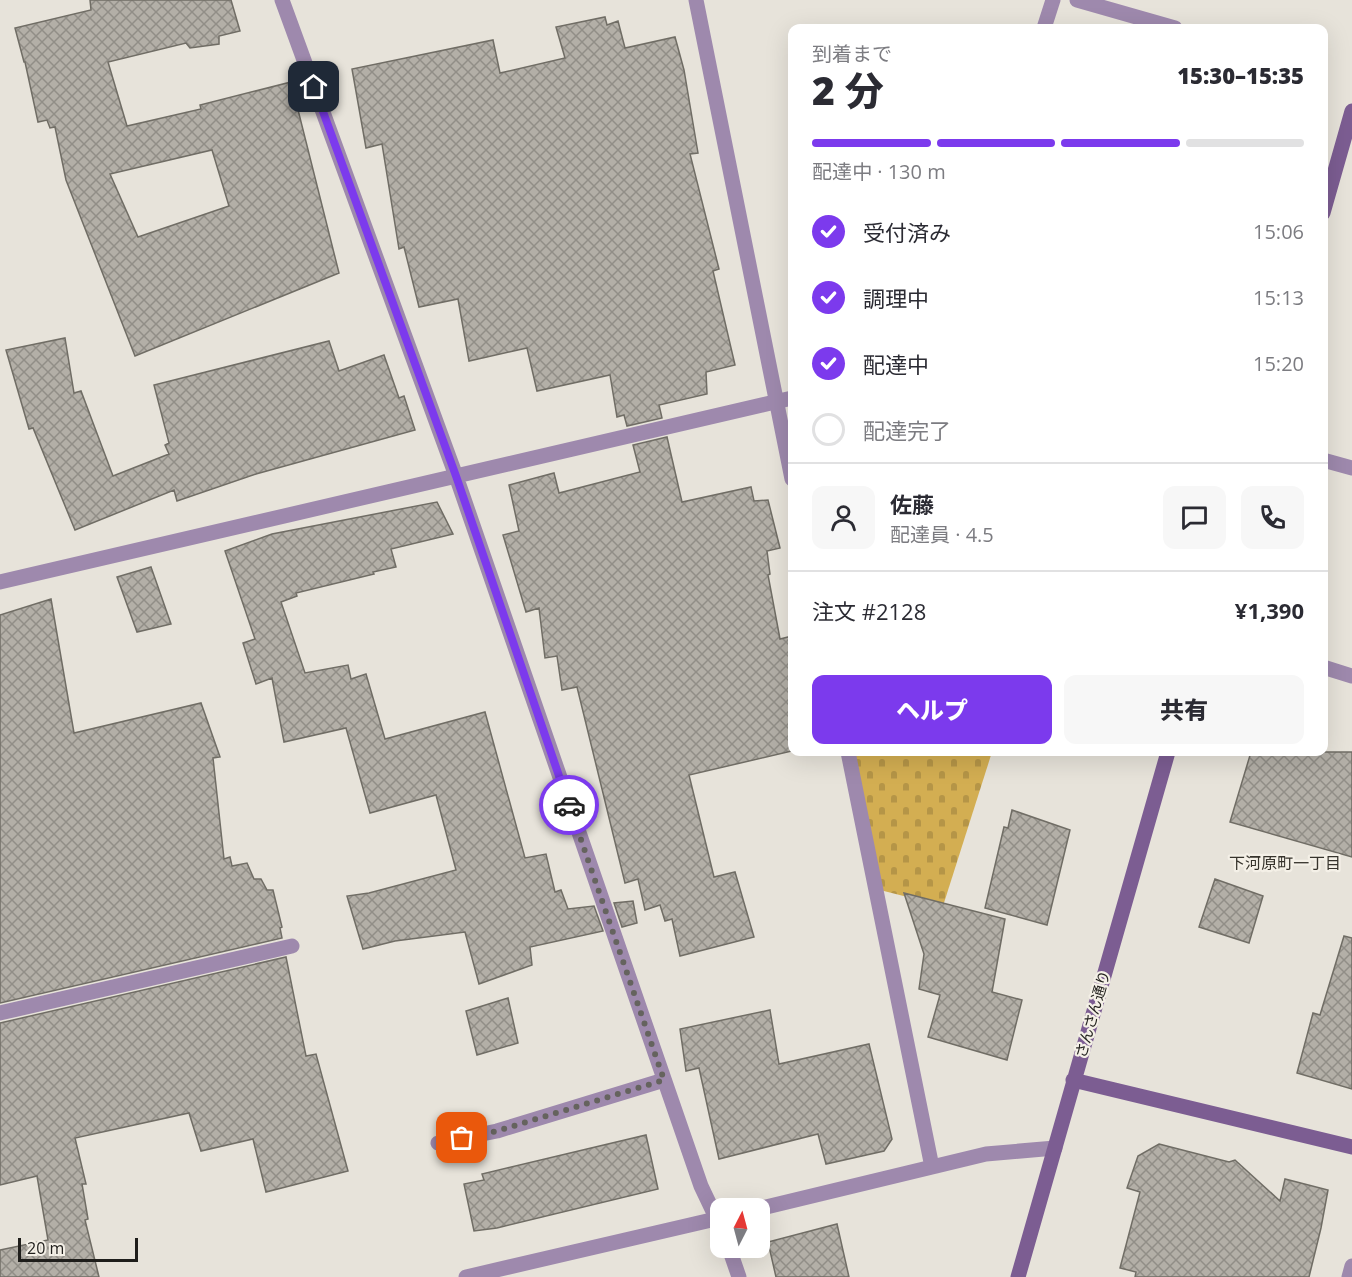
<!DOCTYPE html>
<html lang="ja">
<meta charset="utf-8">
<style>
body{margin:0;font-family:"Open Sans","Noto Sans JP",sans-serif;background:#f7f7f7;color:#2b2b33;height:100vh;display:flex;flex-direction:column;font-size:22px;white-space:nowrap}
*{box-sizing:border-box;margin:0}
p{font-size:20px;color:#7c7c81}
.icon{flex:none;width:33px;height:33px;fill:none;stroke:currentColor;stroke-width:2;stroke-linecap:round;stroke-linejoin:round}
.map{position:relative;flex:1;overflow:hidden}
.details{position:absolute;left:788px;top:24px;width:540px;height:732px;display:flex;flex-direction:column;background:#fff;border-radius:12px;box-shadow:0 6px 24px #0002}
.details>*{flex:none}
.needle{width:39px;rotate:6deg}
.tools{position:absolute;left:710px;top:1198px;display:grid;gap:12px}
.tools a{display:grid;place-items:center;width:60px;height:60px;border-radius:12px;background:#fff;box-shadow:0 6px 24px #0002;font-size:30px}
.scale{position:absolute;left:18px;bottom:15px;width:120px;box-sizing:border-box;padding-left:6px;border:3px solid #1f1e1b;border-top:0;font-size:16px;line-height:21px;white-space:nowrap;color:#1f1e1b;-webkit-text-stroke:4px #f4f0e7;paint-order:stroke}
.pin{position:absolute;display:grid;place-items:center;width:51px;height:51px;color:#fff;margin:-26px;border-radius:12px;box-shadow:0 3px 9px #0006}
.courier{position:absolute;display:grid;place-items:center;width:60px;height:60px;margin:-30px;border:4px solid #7c3aed;border-radius:50%;background:#fff;color:#222;box-shadow:0 2px 8px #0007}
.headline em{font-style:normal;font-weight:800}
.headline div{display:flex;flex-direction:column-reverse}
.headline{display:flex;align-items:center;justify-content:space-between;height:102px;padding:0 24px}
h1{font-size:39px;font-weight:800;line-height:45px}
.bar{display:grid;grid-template-columns:repeat(4,1fr);gap:9px 6px;align-content:center;height:72px;padding:0 24px}
.bar i{height:8px;border-radius:4px;background:#e1e1e2}
.bar .current{background:#7c3aed}
.bar p{grid-column:span 4}
.line{display:flex;align-items:center;gap:15px;padding:0 24px;border-top:2px solid #e1e1e2}
.line div{flex:1}
.round{display:grid;place-items:center;flex:none;width:63px;height:63px;border-radius:12px;background:#f7f7f7}
ol{padding:0 24px;list-style:none}
li{display:flex;align-items:center;gap:18px;height:66px}
li p{margin-inline-start:auto}
li .icon{padding:6px;border-radius:50%;background:#7c3aed;color:#fff;stroke-width:4}
li:last-child{color:#7c7c81}
li i{width:33px;height:33px;border:3px solid #e1e1e2;border-radius:50%}
.primary-button{display:flex;gap:12px;margin-top:auto;padding:12px 24px}
.primary-button a{flex:1;height:69px;border-radius:12px;background:#7c3aed;color:#fff;font-size:24px;font-weight:800;line-height:69px;text-align:center}
.primary-button a+a{background:#f7f7f7;color:#2b2b33}
.map>svg:first-child{display:block}
</style>
<div class="map">
<svg width="1352" height="1277" viewBox="0 0 1352 1277">
<defs>
<pattern id="cemetery-stones" width="16" height="16" patternUnits="userSpaceOnUse" patternTransform="scale(1.5)"><rect width="16" height="16" fill="#d3ae52"/><path d="M2 7V4a2 2 0 0 1 4 0v3zM10 15v-3a2 2 0 0 1 4 0v3z" fill="#b59547"/></pattern>
<pattern id="building-cross-hatch" width="8" height="8" patternUnits="userSpaceOnUse" patternTransform="scale(1.5)"><rect width="8" height="8" fill="#b3afa7"/><path d="M0 0l8 8M0 8l8-8" fill="none" stroke="#918e87"/></pattern>
</defs>
<rect width="100%" height="100%" fill="#e7e3da"/>
<path fill="url(#cemetery-stones)" d="M854 752H992L943 906 876 889Z"/>
<path fill="url(#building-cross-hatch)" stroke="#706d65" stroke-width="1.5" fill-rule="evenodd" d="M90 0H231L240 31 219 36V44L190 48 186 43 108 62 127 126 201 109 200 105 291 82 339 273 135 356 66 180 55 127 50 128 47 120 38 122 25 62H24L15 28 91 10ZM212 150 229 206 138 237 110 174Z
M605 17 607 25 618 21 625 48 675 37 684 70 698 153 690 154 719 269 713 271 735 365 706 372 707 394 659 405 662 418 627 426 624 415 617 417 610 375 537 391 527 348 469 361 458 299 419 307 404 247 399 249 382 144 366 148 352 69 493 40 500 73 565 58 556 27Z
M65 338 74 393 81 391 113 476 169 454 165 445 169 443 154 385 329 341 339 371 384 355 399 398 404 396 415 430 256 474 177 501 174 490 75 530 33 428 29 429 6 350Z
M667 437 682 502 751 487 754 501 768 500 780 548 767 551 770 574 768 575 780 639 792 636V751L689 775 714 877 735 872 754 937 680 956 672 919 665 921 660 905 645 910 638 879 625 883 577 687 562 690 557 656 545 658 539 608 526 612 503 535 519 531 509 485 554 473 559 493 640 472 633 445Z
M437 502 453 534 391 549 396 567 373 572 374 574 296 593 297 596 281 602 305 673 348 665 351 679 366 674 385 739 485 712 525 858 546 854 555 892 561 890 568 909 594 906 603 931 530 947 532 965 479 984 465 932 395 941 363 949 347 896 369 893 456 870 436 795 370 813 346 728 284 742 272 678 256 684 243 643 255 639 225 551 272 534Z
M151 567 171 624 137 632 117 577Z
M51 599 74 733 201 703 220 757 213 758 224 859 230 857 232 866 247 863 254 879H261L267 890H273L282 927 280 928 282 938 0 1003V615Z
M1251 752H1352V857L1230 822Z
M1012 810 1070 830 1047 925 985 908 1004 827 1008 828Z
M1215 879 1263 896 1249 943 1199 927Z
M904 893 1005 919 992 992 1022 1000 1007 1060 928 1037 940 995 919 989 924 954Z
M633 901 637 923 622 927 614 903Z
M1344 936 1352 938V1089L1297 1073 1313 1013 1320 1015Z
M286 957 306 1056 316 1054 348 1171 266 1192 253 1139 201 1151 189 1113 75 1138 86 1184H82L88 1219 85 1220 99 1277H0V1250L48 1240 37 1176 0 1185V1023Z
M508 998 518 1043 477 1055 466 1011Z
M770 1010 779 1064 869 1044 892 1139 884 1151 826 1164 818 1134 719 1159 699 1068 686 1071 680 1029Z
M646 1135 658 1189 497 1228 474 1231 464 1184 484 1180 482 1174Z
M1159 1144 1229 1162 1235 1160 1280 1201 1285 1179 1328 1190 1321 1228 1309 1277H1135L1136 1272 1120 1268 1140 1192 1127 1188 1138 1156Z
M837 1224 849 1277H776L768 1242Z"/>
<g fill="none" stroke-linecap="round" stroke-linejoin="round">
<path stroke="#9e89ad" stroke-width="15" d="M0 1013 292 946"/>
<path stroke="#9e89ad" stroke-width="15" d="M282 0 456 476 701 1186 720 1226
M696 0 792 479
M1077 0 1175 28
M1044 28 1053 0
M1323 460 1352 468
M0 582 792 398
M1323 667 1352 676
M848 752 932 1167
M438 1143 497 1131 664 1080
M758 1209 986 1154 1055 1148
M729 1248 739 1277
M466 1277 720 1218
M1349 1277 1352 1266"/>
<path stroke="#7c5d92" stroke-width="15" d="M1323 213 1352 111
M1073 1080 1352 1147
M1018 1277 1168 752"/>
</g>
<g fill="none" stroke-linecap="round" stroke-linejoin="round">
<path stroke="#65635e" stroke-width="6" stroke-dasharray="0 10.8" d="M462 1138 497 1131 664 1080 569 805"/>
<path stroke="#7c3aed" stroke-width="8" d="M314 87 456 476 569 805"/>
</g>
<g text-anchor="middle" dominant-baseline="central" stroke-width="4.5" stroke-linejoin="round" paint-order="stroke">
<g font-size="15" fill="#1f1e1b" stroke="#f4f0e7">
<text transform="translate(1092 1014) rotate(-74)">さんさん通り</text>
</g>
<g font-size="16" fill="#36332c" stroke="#f4f0e7">
<text x="1285" y="863">下河原町一丁目</text>
</g>
</g>
</svg>
<div class="tools">
<a><svg class="needle" viewBox="-14 -14 28 28"><path d="M0-13l5 13h-10z" fill="#e53935"/><path d="M0 13l5-13h-10z" fill="#7c7c81"/></svg></a>
</div>
<div class="scale">20 m</div>
<div class="pin" style="left:462px;top:1138px;background:#ea580c"><svg class="icon" aria-label="bag" viewBox="0 0 24 24"><path d="M5 8h14l-1 12H6zM9 8a3 3 0 0 1 6 0"/></svg></div>
<div class="pin" style="left:314px;top:87px;background:#1f2937"><svg class="icon" aria-label="home" viewBox="0 0 24 24"><path d="M3 11l9-7 9 7M6 9v11h12V9"/></svg></div>
<div class="courier" style="left:569px;top:805px"><svg class="icon" aria-label="car" viewBox="0 0 24 24"><path d="M5 17H2v-5l4-1 3-4h7l3 4 3 1v5h-3M9 17h6M6 11h13"/><circle cx="7" cy="17" r="2"/><circle cx="17" cy="17" r="2"/></svg></div>
<section class="details">
<div class="headline"><div><h1>2 分</h1><p>到着まで</p></div><em>15:30–15:35</em></div>
<div class="bar"><i class="current"></i><i class="current"></i><i class="current"></i><i></i><p>配達中 · 130 m</p></div>
<ol>
<li><svg class="icon" aria-label="check" viewBox="0 0 24 24"><path d="M5 12l5 5 9-10"/></svg>受付済み<p>15:06</p></li>
<li><svg class="icon" aria-label="check" viewBox="0 0 24 24"><path d="M5 12l5 5 9-10"/></svg>調理中<p>15:13</p></li>
<li><svg class="icon" aria-label="check" viewBox="0 0 24 24"><path d="M5 12l5 5 9-10"/></svg>配達中<p>15:20</p></li>
<li><i></i>配達完了</li>
</ol>
<div class="line" style="height:108px"><a class="round"><svg class="icon" aria-label="person" viewBox="0 0 24 24"><circle cx="12" cy="8" r="4"/><path d="M4 21q1-7 8-7t8 7"/></svg></a><div><b>佐藤</b><p>配達員 · 4.5</p></div><a class="round"><svg class="icon" aria-label="chat" viewBox="0 0 24 24"><path d="M4 5h16v11H9l-5 4z"/></svg></a><a class="round"><svg class="icon" aria-label="phone" viewBox="0 0 24 24"><path d="M5 4h4l2 5-3 2q2 4 5 5l2-3 5 2v4C11 20 4 13 5 4z"/></svg></a></div>
<div class="line" style="height:78px"><div>注文 #2128</div><b>¥1,390</b></div>
<div class="primary-button"><a>ヘルプ</a><a>共有</a></div>
</section>
</div>
